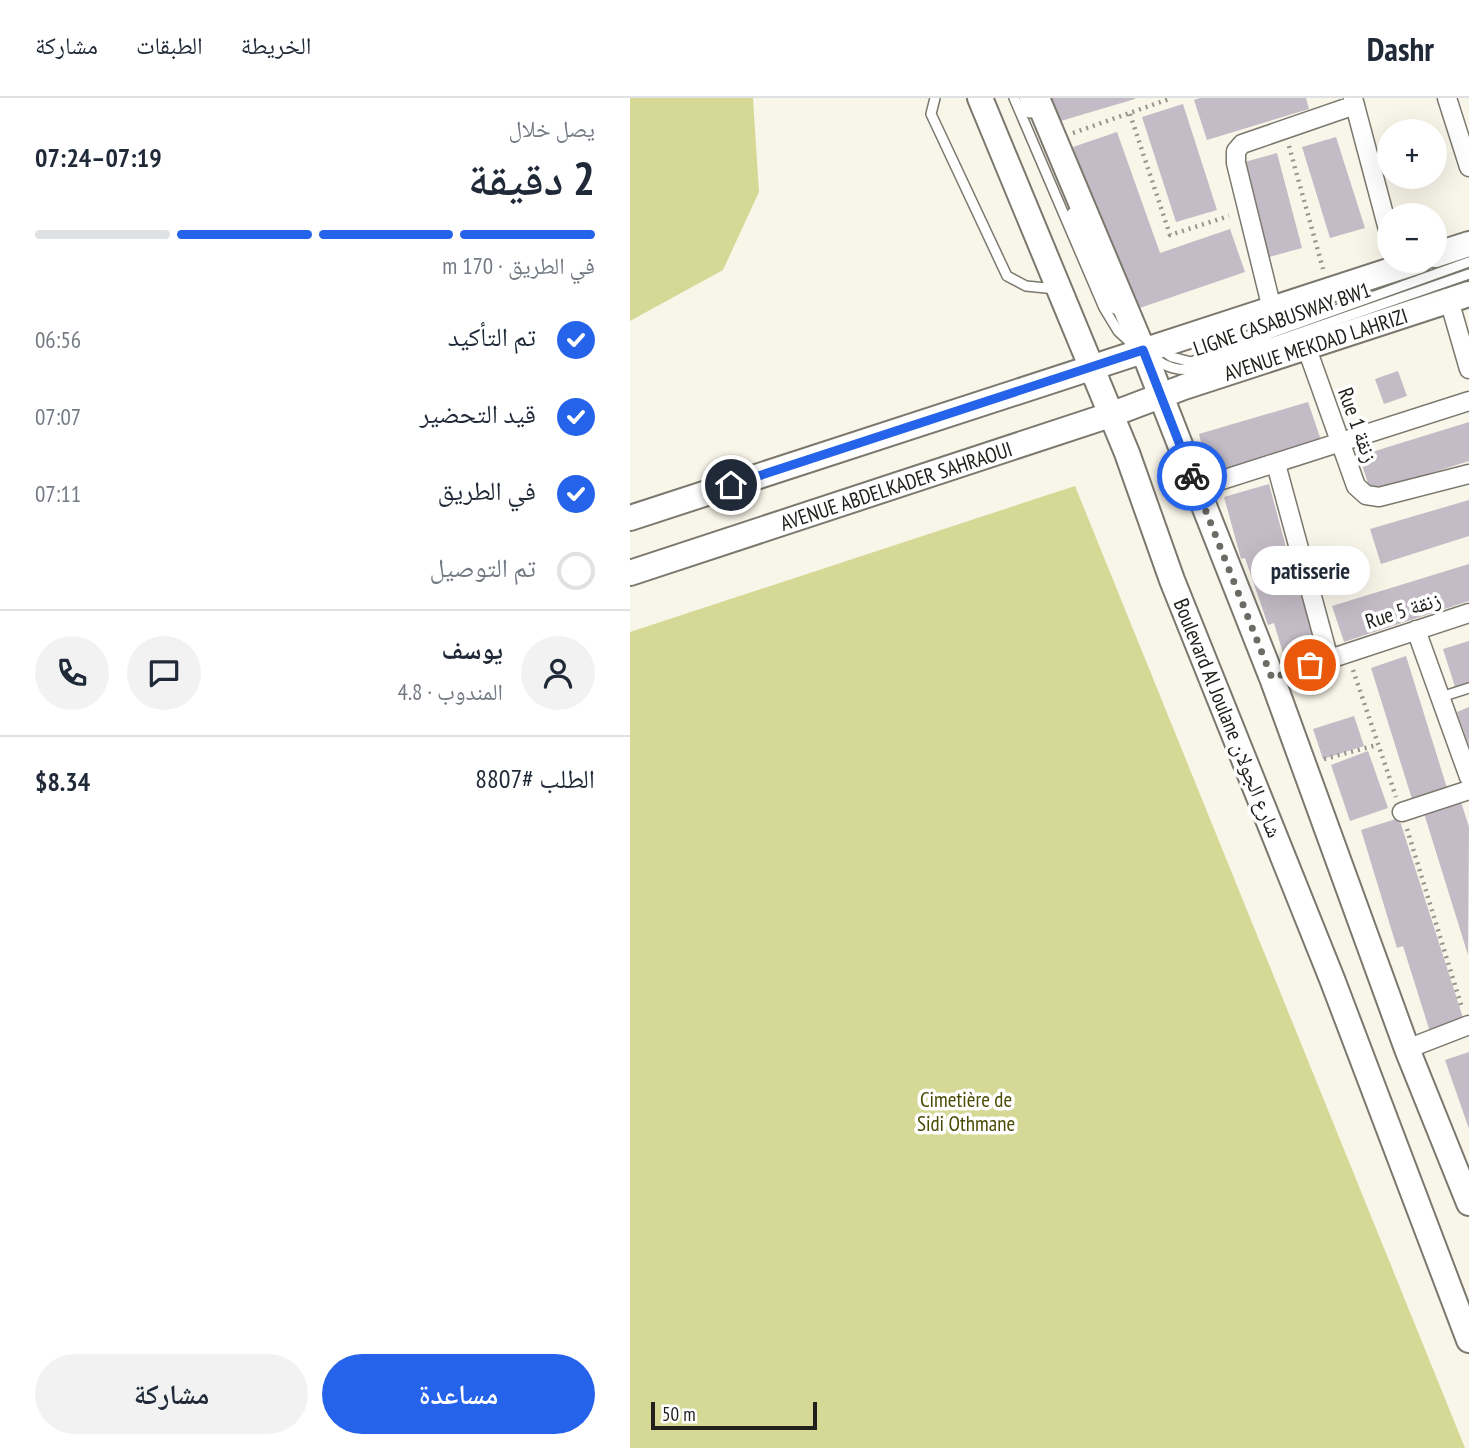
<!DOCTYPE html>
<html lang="ar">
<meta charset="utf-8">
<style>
body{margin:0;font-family:"PT Sans Narrow","Noto Naskh Arabic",sans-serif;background:#f2f2f3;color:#1f2937;direction:rtl;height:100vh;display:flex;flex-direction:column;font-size:26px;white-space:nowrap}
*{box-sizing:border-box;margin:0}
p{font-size:23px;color:#747a83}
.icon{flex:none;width:38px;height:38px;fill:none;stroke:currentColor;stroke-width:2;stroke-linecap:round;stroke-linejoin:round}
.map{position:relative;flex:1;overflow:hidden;direction:ltr}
.sheet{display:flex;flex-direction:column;background:#fff;width:630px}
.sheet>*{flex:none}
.tools{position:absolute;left:747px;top:21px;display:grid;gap:14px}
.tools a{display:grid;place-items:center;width:70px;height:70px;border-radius:50%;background:#fff;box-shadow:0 7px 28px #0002;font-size:35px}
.scale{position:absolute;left:21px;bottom:18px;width:166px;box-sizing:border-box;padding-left:7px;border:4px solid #21201c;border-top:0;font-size:19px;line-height:24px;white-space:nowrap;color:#21201c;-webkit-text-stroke:5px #fff;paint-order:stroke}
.pin{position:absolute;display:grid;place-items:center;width:60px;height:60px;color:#fff;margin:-30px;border:4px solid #fff;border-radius:50%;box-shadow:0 2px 7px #0007}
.courier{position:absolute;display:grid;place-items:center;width:70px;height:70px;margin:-35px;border:5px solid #2563eb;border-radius:50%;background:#fff;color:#222;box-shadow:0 2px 9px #0007}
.bubble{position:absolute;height:49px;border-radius:24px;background:#fff;box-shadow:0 7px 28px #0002;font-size:23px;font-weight:600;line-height:49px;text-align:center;direction:rtl}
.summary em{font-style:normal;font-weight:600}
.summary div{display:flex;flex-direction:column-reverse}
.summary{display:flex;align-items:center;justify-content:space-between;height:119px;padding:0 35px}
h1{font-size:46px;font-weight:600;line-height:52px}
.bar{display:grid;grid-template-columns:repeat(4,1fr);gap:10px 7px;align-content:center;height:84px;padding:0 35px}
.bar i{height:9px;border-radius:5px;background:#e0e1e3}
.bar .on{background:#2563eb}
.bar p{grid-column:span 4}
.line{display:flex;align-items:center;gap:18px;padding:0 35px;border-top:2px solid #e0e1e3}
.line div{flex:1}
.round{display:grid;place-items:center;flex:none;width:74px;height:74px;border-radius:37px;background:#f2f2f3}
ol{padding:0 35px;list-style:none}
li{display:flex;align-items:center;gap:21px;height:77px}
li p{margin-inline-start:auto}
li .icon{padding:7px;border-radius:50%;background:#2563eb;color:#fff;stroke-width:4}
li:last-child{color:#747a83}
li i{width:38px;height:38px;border:4px solid #e0e1e3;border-radius:50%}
.primary-button{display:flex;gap:14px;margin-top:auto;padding:14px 35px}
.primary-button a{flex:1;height:80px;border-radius:42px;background:#2563eb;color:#fff;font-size:28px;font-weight:600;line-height:80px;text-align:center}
.primary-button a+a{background:#f2f2f3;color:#1f2937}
header{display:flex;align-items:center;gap:42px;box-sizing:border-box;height:98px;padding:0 35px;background:#fff;border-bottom:2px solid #e0e1e3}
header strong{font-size:33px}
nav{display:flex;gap:38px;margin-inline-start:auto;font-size:24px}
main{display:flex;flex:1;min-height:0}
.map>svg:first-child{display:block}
</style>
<header>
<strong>Dashr</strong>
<nav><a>الخريطة</a><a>الطبقات</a><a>مشاركة</a></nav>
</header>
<main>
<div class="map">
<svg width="839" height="1350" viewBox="0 0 839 1350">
<rect width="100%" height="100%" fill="#f8f5e9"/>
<path fill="#d5d995" d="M0 0H123L129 94 93 172 0 223Z
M445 388 835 1350H0V534Z"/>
<path fill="#c3bbc5" d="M416 0H505V1L424 25Z
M570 0H676L679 11 577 42 564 2Z
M553 6 587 112 546 124 512 19Z
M487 34 530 155 600 131 615 174 501 213 443 49Z
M706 39 735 130 700 140 672 49Z
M647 55 672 150 639 159 611 65Z
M768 273 777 298 754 306 745 281Z
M678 304 692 345 580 380 569 336Z
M839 324V363L741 394 729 358Z
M639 386 656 449 692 553 655 562 644 525 638 527 615 460 611 461 594 399Z
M839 402V438L751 466 740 431Z
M839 466V503L714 544 702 508Z
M839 543V588L826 592 813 551Z
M776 558 817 690 782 701 741 570Z
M839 609V648L827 614Z
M724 618 734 648 693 661 683 631Z
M738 653 758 710 720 723 701 667Z
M830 701 839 729 838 857 793 712Z
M769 720 835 926 801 937 773 848 767 850 731 732Z
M839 954V1031L815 962Z"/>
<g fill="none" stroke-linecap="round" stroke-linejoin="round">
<defs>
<path id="lane" d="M305 0 301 16 377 178 396 188 426 191
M384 0 474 210 488 233 502 246
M394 0 400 15
M442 115 478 202 485 211
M532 252 542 259 561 264 839 164
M523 259C536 270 549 273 566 271L839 176
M811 599 839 590"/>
<path id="street" d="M723 0 760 139
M817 0 839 69
M819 202 839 271
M642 211 606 65V53L612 46 725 7
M676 248 726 388 736 397 749 399 839 376
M646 366 699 561
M567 390 839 303
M786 532 839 679
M642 580 839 515
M772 714 839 692
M777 951 839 927"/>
<g id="secondary">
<path d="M350 0 497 355 542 482 702 881 839 1242"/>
<path d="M407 0 513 252 567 390 642 580 777 951 839 1105"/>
<path d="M805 157 839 146"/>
<path d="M0 420 789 163"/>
<path id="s1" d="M0 475 480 317 554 289 839 196"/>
</g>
</defs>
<use href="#lane" stroke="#7b786e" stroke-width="12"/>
<use href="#street" stroke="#7b786e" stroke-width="21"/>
<use href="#secondary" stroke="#7b786e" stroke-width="28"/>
<path stroke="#97958d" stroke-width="4.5" stroke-dasharray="2 5" stroke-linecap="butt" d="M500 16 540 137 599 118
M443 35 542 0
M659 48 693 171
M723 572 766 699
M694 661 747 647
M777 731 832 910"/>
<use href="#lane" stroke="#fff" stroke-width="9"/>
<use href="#street" stroke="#fff" stroke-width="18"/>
<use href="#secondary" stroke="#fff" stroke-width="24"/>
</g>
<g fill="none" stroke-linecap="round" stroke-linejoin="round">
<path stroke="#6c6b64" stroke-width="7" stroke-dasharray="0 12.6" d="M562 378 642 580 680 567"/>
<path stroke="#2563eb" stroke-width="9" d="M101 387 513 252 562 378"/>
</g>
<g text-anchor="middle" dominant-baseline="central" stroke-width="7" stroke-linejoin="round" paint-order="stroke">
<g font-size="21" fill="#21201c" stroke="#fff">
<text transform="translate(652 221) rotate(-19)">LIGNE CASABUSWAY BW1</text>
<text stroke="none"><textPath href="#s1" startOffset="723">AVENUE MEKDAD LAHRIZI</textPath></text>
<text transform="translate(728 327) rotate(70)">Rue 1 زنقة</text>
<text stroke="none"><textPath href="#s1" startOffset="280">AVENUE ABDELKADER SAHRAOUI</textPath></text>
<text transform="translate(773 512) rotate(-18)">Rue 5 زنقة</text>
<text transform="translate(598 620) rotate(68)">Boulevard Al Joulane شارع الجولان</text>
</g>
<g font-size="21" fill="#4b4c04" stroke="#fff">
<text x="336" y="1001">Cimetière de<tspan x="336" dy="24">Sidi Othmane</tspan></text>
</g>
</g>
</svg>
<div class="tools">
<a>+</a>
<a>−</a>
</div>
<div class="scale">50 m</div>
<div class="pin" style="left:680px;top:567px;background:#ea580c"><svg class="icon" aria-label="bag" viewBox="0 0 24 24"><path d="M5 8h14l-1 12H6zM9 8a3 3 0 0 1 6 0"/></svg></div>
<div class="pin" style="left:101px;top:387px;background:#1f2937"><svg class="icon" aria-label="home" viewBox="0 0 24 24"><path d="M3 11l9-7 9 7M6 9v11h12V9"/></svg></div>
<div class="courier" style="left:562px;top:378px"><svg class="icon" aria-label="bike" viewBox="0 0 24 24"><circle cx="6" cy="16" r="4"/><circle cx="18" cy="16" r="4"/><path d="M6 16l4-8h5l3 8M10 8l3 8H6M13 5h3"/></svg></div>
<div class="bubble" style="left:621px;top:448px;width:119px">patisserie</div>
</div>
<section class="sheet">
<div class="summary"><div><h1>2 دقيقة</h1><p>يصل خلال</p></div><em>07:19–07:24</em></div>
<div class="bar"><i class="on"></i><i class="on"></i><i class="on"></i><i></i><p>في الطريق · 170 m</p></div>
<ol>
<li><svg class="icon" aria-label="check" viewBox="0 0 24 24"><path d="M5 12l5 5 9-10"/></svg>تم التأكيد<p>06:56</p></li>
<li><svg class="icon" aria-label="check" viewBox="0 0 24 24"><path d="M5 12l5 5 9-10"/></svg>قيد التحضير<p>07:07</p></li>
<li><svg class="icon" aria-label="check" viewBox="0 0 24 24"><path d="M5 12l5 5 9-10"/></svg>في الطريق<p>07:11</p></li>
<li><i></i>تم التوصيل</li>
</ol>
<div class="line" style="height:126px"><a class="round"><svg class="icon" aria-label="person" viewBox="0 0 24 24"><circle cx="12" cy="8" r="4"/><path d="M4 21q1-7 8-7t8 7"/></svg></a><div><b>يوسف</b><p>المندوب · 4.8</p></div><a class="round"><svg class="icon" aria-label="chat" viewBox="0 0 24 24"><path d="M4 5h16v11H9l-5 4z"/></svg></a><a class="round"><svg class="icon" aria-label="phone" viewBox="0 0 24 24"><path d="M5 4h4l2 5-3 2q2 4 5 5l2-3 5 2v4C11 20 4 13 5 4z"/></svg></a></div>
<div class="line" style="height:91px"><div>الطلب #8807</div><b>$8.34</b></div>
<div class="primary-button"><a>مساعدة</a><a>مشاركة</a></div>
</section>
</main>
